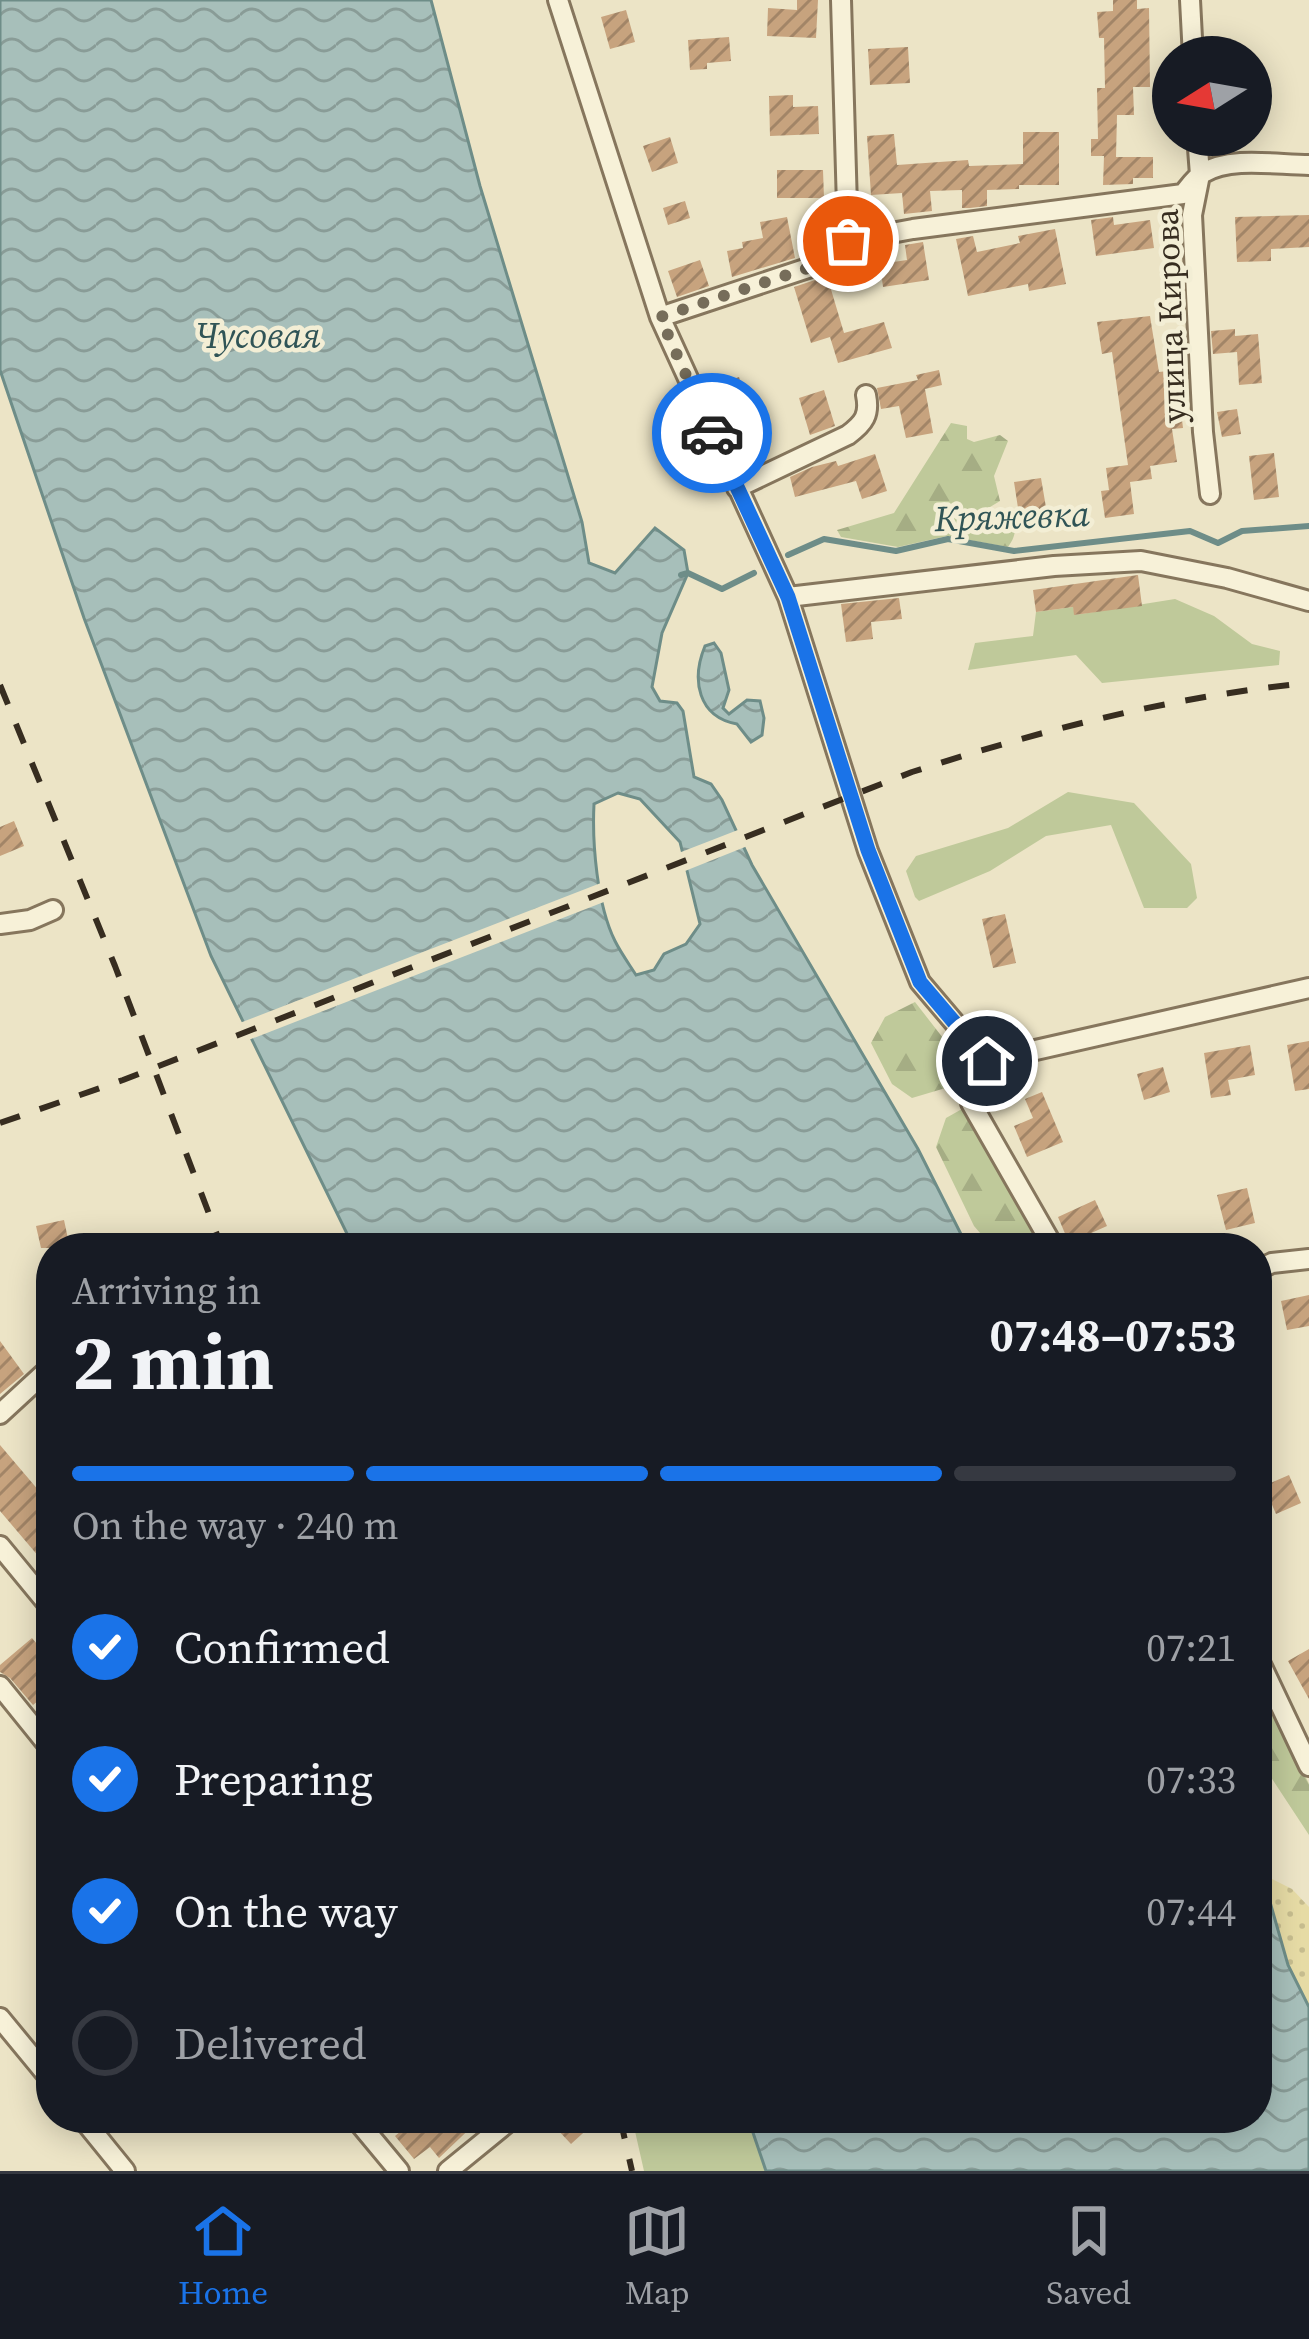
<!DOCTYPE html>
<meta charset="utf-8">
<style>
body{margin:0;font-family:"Source Serif 4",serif;background:#20242c;color:#f1f3f6;height:100vh;display:flex;flex-direction:column;font-size:45px;white-space:nowrap}
*{box-sizing:border-box;margin:0}
p{font-size:39px;color:#9ea1a6}
.icon{flex:none;width:66px;height:66px;fill:none;stroke:currentColor;stroke-width:2;stroke-linecap:round;stroke-linejoin:round}
.map{position:relative;flex:1;overflow:hidden}
.side{position:absolute;left:36px;top:1233px;width:1236px;height:900px;display:flex;flex-direction:column;background:#171b24;border-radius:48px;box-shadow:0 6px 30px #0003}
.side>*{flex:none}
.needle{width:78px;rotate:259deg}
.fabs{position:absolute;left:1152px;top:36px;display:grid;gap:24px}
.fabs a{display:grid;place-items:center;width:120px;height:120px;border-radius:50%;background:#171b24;box-shadow:0 6px 30px #0003;font-size:60px}
.pin{position:absolute;display:grid;place-items:center;width:102px;height:102px;color:#fff;margin:-51px;border:6px solid #fff;border-radius:50%;box-shadow:0 3px 12px #0007}
.courier{position:absolute;display:grid;place-items:center;width:120px;height:120px;margin:-60px;border:9px solid #1a73e8;border-radius:50%;background:#fff;color:#222;box-shadow:0 3px 15px #0007}
.headline em{font-style:normal;font-weight:700}
.headline div{display:flex;flex-direction:column-reverse}
.headline{display:flex;align-items:center;justify-content:space-between;height:204px;padding:0 36px}
h1{font-size:78px;font-weight:700;line-height:90px}
.bar{display:grid;grid-template-columns:repeat(4,1fr);gap:18px 12px;align-content:center;height:144px;padding:0 36px}
.bar i{height:15px;border-radius:9px;background:#363941}
.bar .active{background:#1a73e8}
.bar p{grid-column:span 4}
ol{padding:0 36px;list-style:none}
li{display:flex;align-items:center;gap:36px;height:132px}
li p{margin-inline-start:auto}
li .icon{padding:12px;border-radius:50%;background:#1a73e8;color:#fff;stroke-width:4}
li:last-child{color:#9ea1a6}
li i{width:66px;height:66px;border:6px solid #363941;border-radius:50%}
.tabs{display:flex;justify-content:space-around;align-items:center;height:168px;border-top:3px solid #363941;background:#171b24;font-size:33px;color:#9ea1a6}
.tabs a{display:grid;justify-items:center;gap:6px}
.tabs .active{color:#1a73e8}
.map>svg:first-child{display:block}
</style>
<div class="map">
<svg width="1309" height="2171" viewBox="0 0 1309 2171">
<defs>
<pattern id="forest-firs" width="22" height="20" patternUnits="userSpaceOnUse" patternTransform="scale(3)"><rect width="22" height="20" fill="#bfc99a"/><path d="M5 1l3.5 6h-7zM16 11l3.5 6h-7z" fill="#a5ad84"/></pattern>
<pattern id="sand-dots" width="8" height="8" patternUnits="userSpaceOnUse" patternTransform="scale(3)"><rect width="8" height="8" fill="#e6dba5"/><path d="M2 2h.1M6 6h.1" fill="none" stroke="#c6bc8e" stroke-width="1.8" stroke-linecap="round"/></pattern>
<pattern id="water-waves" width="16" height="10" patternUnits="userSpaceOnUse" patternTransform="scale(3)"><rect width="16" height="10" fill="#a7bfba"/><path d="M0 5q4-4 8 0t8 0" fill="none" stroke="#899c97"/></pattern>
<pattern id="building-hatch" width="6" height="6" patternUnits="userSpaceOnUse" patternTransform="scale(3)"><rect width="6" height="6" fill="#c7a37e"/><path d="M-1 1l2-2M0 6l6-6M5 7l2-2" fill="none" stroke="#a28567"/></pattern>
</defs>
<rect width="100%" height="100%" fill="#ece4c6"/>
<path fill="#bfc99a" d="M1175 599 1214 616 1252 644 1280 651 1279 665 1102 683 1076 655 968 670 975 643 1033 636 1036 612 1073 607 1075 615Z
M1068 792 1134 803 1191 864 1197 898 1187 908H1144L1111 825 1046 836 990 871 919 901 915 897 906 871 916 856 1008 828Z
M632 2118H748L766 2171H644Z"/>
<path fill="url(#forest-firs)" d="M951 423 967 426V439L974 442 1000 435 1008 441 994 476 1000 501 990 507 994 511 1013 509C1015 525 1018 534 1008 547L947 536 898 547 841 537 837 530 894 513Z
M915 1002 950 1047 963 1071 959 1084 912 1098 892 1084 871 1043 885 1017Z
M962 1109 1041 1248H993L974 1226 936 1147 946 1118Z
M1257 1675 1309 1784V1835L1257 1756Z"/>
<path fill="url(#sand-dots)" d="M1262 1874 1292 1889 1309 1907V2007L1288 1965Z"/>
<path fill="url(#water-waves)" stroke="#6e8d88" stroke-width="3" fill-rule="evenodd" d="M0 0H431L480 186 582 522 589 563 615 573 655 528 684 550 688 573 662 633 652 687 660 701 677 703 683 711 694 777 711 784 722 800 752 865 918 1149 968 1248H354L211 956 84 618 0 370ZM618 793 640 799 680 842 700 924 686 944 664 954 654 970 636 975C629 964 621 953 615 941 597 905 592 843 594 804Z
M714 643 721 653 729 690 723 708 729 714 747 700 760 701 764 718 762 735 751 742 737 724C698 717 691 680 705 646Z
M1257 1869 1262 1874 1288 1965 1309 2007V2171H766L748 2118H1257Z"/>
<path fill="#ece4c6" d="M743 828 750 845 680 873 676 854Z
M606 881 609 900 246 1041 237 1024Z"/>
<g fill="none" stroke-linecap="round" stroke-linejoin="round">
<path stroke="#6e8d88" stroke-width="6" d="M788 555 824 539 896 551 948 539 1014 551 1190 531 1218 543 1242 531 1309 526
M681 575 688 573 722 589 754 573"/>
</g>
<path fill="url(#building-hatch)" d="M797 0H818L816 38 767 36 768 8 797 10Z
M1113 0H1137V9L1149 8 1150 87H1133L1134 115H1117L1116 157H1153V178H1133V184L1103 185 1104 156H1091V139H1098L1097 88H1105L1104 38H1099L1097 12 1113 11Z
M626 10 635 42 610 49 601 17Z
M729 37 731 61 707 63V69L690 70 688 40Z
M908 47 910 83 870 85 868 49Z
M793 95V107L818 106 819 134 770 136 769 96Z
M1023 132H1059V185H1019V189L987 190V206L970 208H962V190L930 191 932 211 904 214 902 193 871 195 867 136 894 134 897 165 968 160 969 166 1023 164Z
M670 137 678 163 652 172 643 146Z
M777 170H823L824 198H777Z
M685 201 690 218 668 225 663 208Z
M1309 215V247L1271 249V261L1237 262 1235 217Z
M787 217 795 258 732 277 727 251 743 248 742 242 763 238 760 222Z
M1113 217 1114 225 1150 220 1154 248 1096 256 1091 220Z
M1055 229 1066 284 1029 291 1028 284 968 296 956 239 973 236 977 252 1020 243 1018 236Z
M923 242 929 280 883 287 880 264 907 260 905 245Z
M700 260 709 286 677 297 668 271Z
M827 276 844 333 884 322 892 348 838 363 830 337 811 343 794 287Z
M1150 316 1159 372 1176 370 1183 428 1172 429 1177 462 1150 466 1152 479 1130 482 1134 514 1105 518 1101 491 1109 490 1106 468 1128 465 1112 352 1102 354 1097 322Z
M1235 329V336L1258 334 1262 383 1239 385 1237 352 1213 354 1211 331Z
M939 370 942 385 925 389 933 433 906 438 899 406 881 409 877 388 918 380 916 375Z
M739 377 751 412 728 419 716 385Z
M824 390 835 426 810 435 799 398Z
M1237 409 1241 434 1222 437 1217 412Z
M1274 453 1279 497 1254 500 1249 456Z
M875 454 887 491 862 499 856 481 795 497 790 477 812 467 836 461 838 466Z
M1041 478 1049 525 1016 530 1013 509 1018 508 1014 482Z
M1138 575 1142 606 1074 615 1073 607 1036 612 1033 590Z
M899 598 902 619 871 622 873 639 846 642 841 604Z
M14 821 24 846 0 856V827Z
M1005 914 1016 963 993 968 982 919Z
M1309 1041V1089L1295 1091 1287 1045Z
M1250 1045 1255 1075 1228 1080 1231 1095 1211 1098 1204 1053Z
M1163 1067 1170 1092 1144 1100 1137 1074Z
M1042 1092 1063 1142 1027 1157 1014 1126 1033 1118 1025 1099Z
M1247 1188 1255 1223 1226 1230 1217 1195Z
M1095 1200 1107 1226 1069 1243 1058 1217Z
M64 1220 70 1248H41L36 1226Z
M1309 1295V1326L1287 1330 1281 1301Z
M0 1341 24 1374 0 1394Z
M0 1445 51 1505V1571L0 1511Z
M1289 1475 1301 1503 1276 1514 1264 1486Z
M32 1638 51 1661V1690L33 1705 10 1678 0 1672V1665Z
M1309 1649V1699L1288 1661Z
M417 2118H439L446 2127 457 2118H481L439 2158 430 2147 414 2159 395 2136Z
M567 2118H570L583 2133 571 2144 556 2128Z"/>
<g fill="none" stroke-linecap="round" stroke-linejoin="round">
<defs>
<path id="minor" d="M558 0 660 317 788 597 868 851 920 982 987 1061
M841 0 848 241
M1190 0 1193 57
M1197 135 1200 175 1192 215 1203 432 1210 494
M660 317 823 263 848 241 913 229 1183 194C1189 187 1195 178 1203 173 1231 156 1277 165 1309 165
M737 488 848 435C864 423 870 415 866 395
M788 597 1054 566 1141 561 1227 578 1309 601
M0 924 30 920 53 910
M987 1061 1309 988
M987 1061 971 1103 1054 1248
M1257 1270 1272 1263 1309 1259
M0 1414 51 1367
M0 1546 51 1608
M1257 1656 1309 1766
M0 1686 51 1749
M0 2018 51 2080
M82 2118 125 2171
M355 2118 399 2171
M448 2171 513 2118"/>
</defs>
<use href="#minor" stroke="#86765d" stroke-width="24"/>
<use href="#minor" stroke="#f7f1d8" stroke-width="18"/>
<path stroke="#372d20" stroke-width="6" stroke-dasharray="21 21" stroke-linecap="butt" d="M0 685 115 966 222 1248
M0 1123 123 1080 912 772C1042 730 1173 696 1309 683
M620 2118 632 2171"/>
</g>
<g fill="none" stroke-linecap="round" stroke-linejoin="round">
<path stroke="#766d5a" stroke-width="12" stroke-dasharray="0 21.6" d="M712 433 660 317 823 263 848 241"/>
<path stroke="#1a73e8" stroke-width="15" d="M712 433 788 597 868 850 920 982 987 1061"/>
</g>
<g text-anchor="middle" dominant-baseline="central" stroke-width="9" stroke-linejoin="round" paint-order="stroke">
<g font-size="33" fill="#372d20" stroke="#f3eed5">
<text transform="translate(1170 316) rotate(-92)">улица Кирова</text>
</g>
<g font-size="36" font-style="italic" fill="#305456" stroke="#f3eed5">
<text x="258" y="335">Чусовая</text>
<text transform="translate(1012 516) rotate(-2)">Кряжевка</text>
</g>
</g>
</svg>
<div class="fabs">
<a><svg class="needle" viewBox="-14 -14 28 28"><path d="M0-13l5 13h-10z" fill="#e53935"/><path d="M0 13l5-13h-10z" fill="#9ea1a6"/></svg></a>
</div>
<div class="pin" style="left:848px;top:241px;background:#ea580c"><svg class="icon" aria-label="bag" viewBox="0 0 24 24"><path d="M5 8h14l-1 12H6zM9 8a3 3 0 0 1 6 0"/></svg></div>
<div class="pin" style="left:987px;top:1061px;background:#1f2937"><svg class="icon" aria-label="home" viewBox="0 0 24 24"><path d="M3 11l9-7 9 7M6 9v11h12V9"/></svg></div>
<div class="courier" style="left:712px;top:433px"><svg class="icon" aria-label="car" viewBox="0 0 24 24"><path d="M5 17H2v-5l4-1 3-4h7l3 4 3 1v5h-3M9 17h6M6 11h13"/><circle cx="7" cy="17" r="2"/><circle cx="17" cy="17" r="2"/></svg></div>
<section class="side">
<div class="headline"><div><h1>2 min</h1><p>Arriving in</p></div><em>07:48–07:53</em></div>
<div class="bar"><i class="active"></i><i class="active"></i><i class="active"></i><i></i><p>On the way · 240 m</p></div>
<ol>
<li><svg class="icon" aria-label="check" viewBox="0 0 24 24"><path d="M5 12l5 5 9-10"/></svg>Confirmed<p>07:21</p></li>
<li><svg class="icon" aria-label="check" viewBox="0 0 24 24"><path d="M5 12l5 5 9-10"/></svg>Preparing<p>07:33</p></li>
<li><svg class="icon" aria-label="check" viewBox="0 0 24 24"><path d="M5 12l5 5 9-10"/></svg>On the way<p>07:44</p></li>
<li><i></i>Delivered</li>
</ol>
</section>
</div>
<nav class="tabs">
<a class="active"><svg class="icon" aria-label="home" viewBox="0 0 24 24"><path d="M3 11l9-7 9 7M6 9v11h12V9"/></svg>Home</a>
<a><svg class="icon" aria-label="map" viewBox="0 0 24 24"><path d="M3 6l6-2 6 2 6-2v14l-6 2-6-2-6 2zM9 4v14M15 6v14"/></svg>Map</a>
<a><svg class="icon" aria-label="saved" viewBox="0 0 24 24"><path d="M7 4h10v16l-5-4-5 4z"/></svg>Saved</a>
</nav>
